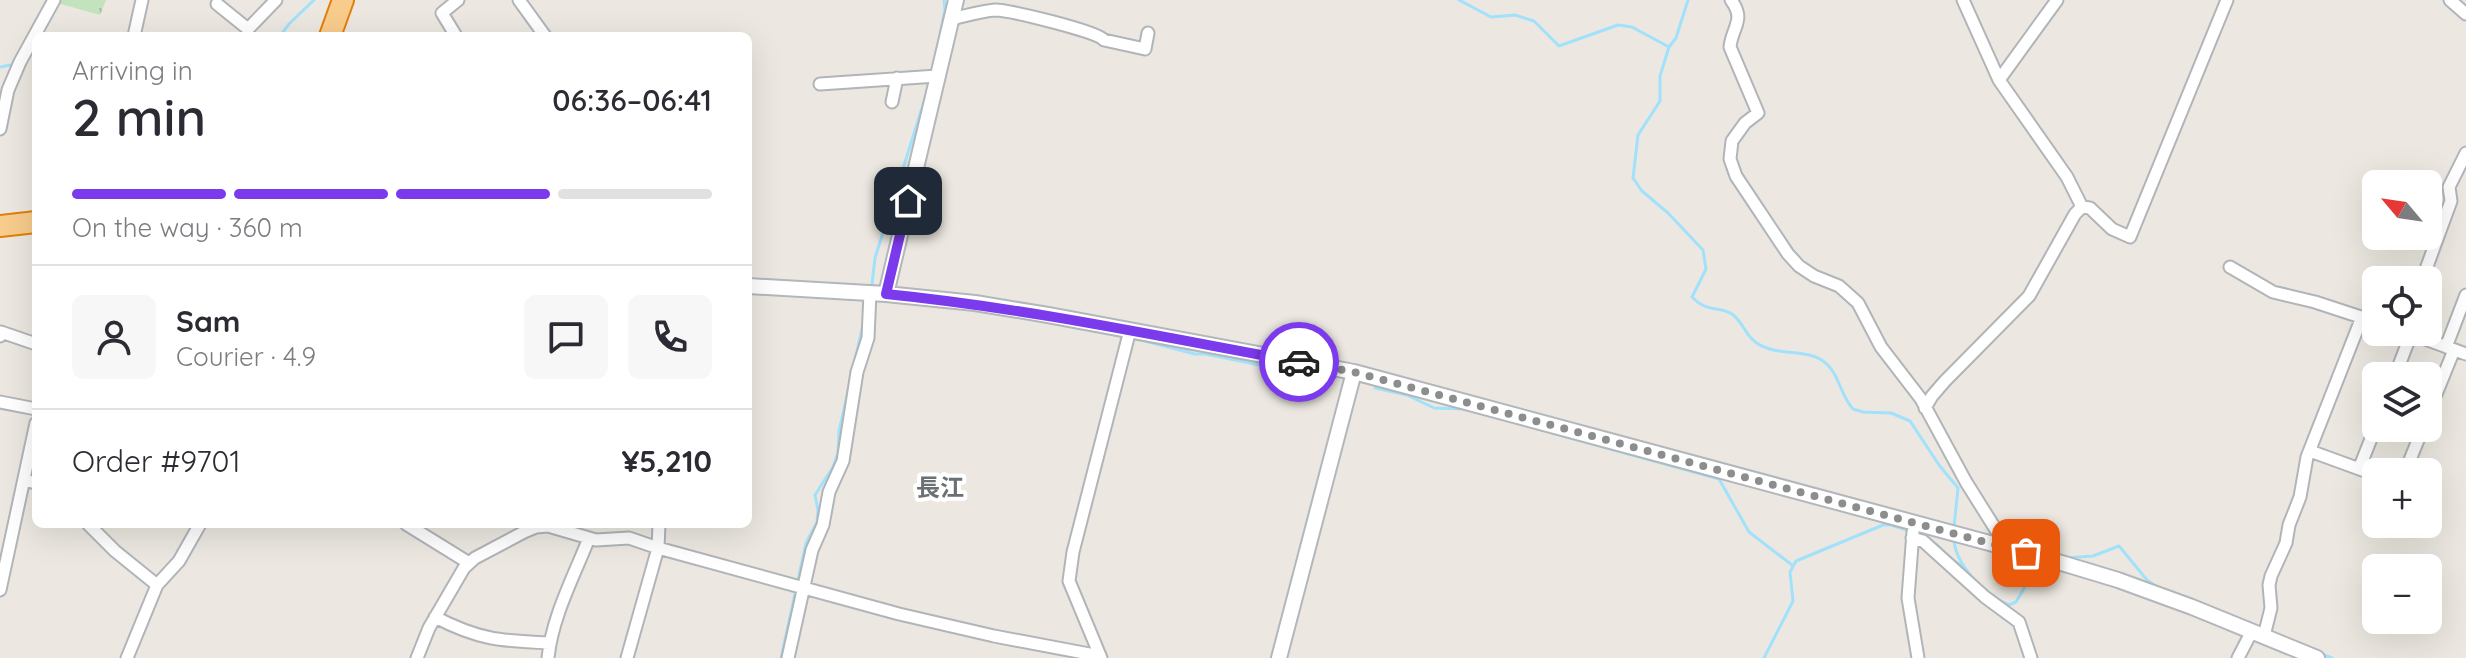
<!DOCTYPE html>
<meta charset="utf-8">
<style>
body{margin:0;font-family:Quicksand,"Noto Sans JP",sans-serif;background:#f7f7f7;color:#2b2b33;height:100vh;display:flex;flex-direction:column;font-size:30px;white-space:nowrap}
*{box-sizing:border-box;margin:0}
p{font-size:26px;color:#7c7c81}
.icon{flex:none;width:44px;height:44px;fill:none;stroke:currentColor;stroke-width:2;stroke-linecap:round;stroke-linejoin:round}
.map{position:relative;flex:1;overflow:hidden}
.sheet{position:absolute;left:32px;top:32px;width:720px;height:496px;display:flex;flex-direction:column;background:#fff;border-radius:12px;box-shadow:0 8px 32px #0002}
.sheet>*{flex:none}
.needle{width:52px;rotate:299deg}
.buttons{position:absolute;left:2362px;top:170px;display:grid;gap:16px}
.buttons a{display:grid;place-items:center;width:80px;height:80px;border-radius:12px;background:#fff;box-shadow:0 8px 32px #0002;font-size:40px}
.pin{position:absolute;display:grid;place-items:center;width:68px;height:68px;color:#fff;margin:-34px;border-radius:16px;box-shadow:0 4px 12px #0006}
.courier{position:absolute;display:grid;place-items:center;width:80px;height:80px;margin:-40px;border:6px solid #7c3aed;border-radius:50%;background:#fff;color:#222;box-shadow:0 2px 10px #0007}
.headline em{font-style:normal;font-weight:600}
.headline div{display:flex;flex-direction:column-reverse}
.headline{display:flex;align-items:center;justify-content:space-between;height:136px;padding:0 40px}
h1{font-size:52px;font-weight:600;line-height:60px}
.bar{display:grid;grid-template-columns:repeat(4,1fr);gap:12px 8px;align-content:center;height:96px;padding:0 40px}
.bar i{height:10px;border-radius:6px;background:#e1e1e2}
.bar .active{background:#7c3aed}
.bar p{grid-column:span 4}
.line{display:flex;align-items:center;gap:20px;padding:0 40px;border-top:2px solid #e1e1e2}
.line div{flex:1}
.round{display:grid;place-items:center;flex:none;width:84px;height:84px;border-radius:12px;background:#f7f7f7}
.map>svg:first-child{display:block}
</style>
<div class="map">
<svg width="2466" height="658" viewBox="0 0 2466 658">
<defs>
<pattern id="park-tufts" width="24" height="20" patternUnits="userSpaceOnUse" patternTransform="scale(2)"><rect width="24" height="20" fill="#c3e3be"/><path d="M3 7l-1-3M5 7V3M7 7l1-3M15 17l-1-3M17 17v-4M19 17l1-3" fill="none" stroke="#a1bb9e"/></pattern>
</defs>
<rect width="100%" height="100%" fill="#ece8e1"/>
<path fill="url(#park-tufts)" d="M58 0H106L100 15 57 3Z"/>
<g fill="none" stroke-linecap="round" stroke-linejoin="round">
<path stroke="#a1e1fb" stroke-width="3" d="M1459 0 1491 17 1515 15 1534 21 1559 46 1618 25 1632 27 1669 47 1660 76V101L1638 135 1633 178 1642 191 1668 213 1703 250 1706 269 1692 297C1709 314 1717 305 1732 314 1745 323 1745 341 1767 348 1785 355 1807 350 1823 361 1839 372 1840 395 1853 409L1863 412 1891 413 1910 421 1939 465 1958 488 1954 527
M280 36 289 24 314 0
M1669 47 1676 38 1688 0
M937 49 945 10 944 0
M0 67 16 64
M872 284 875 258 927 92
M1089 330 1106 333
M1133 338 1195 354H1205L1319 377
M1375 388 1407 395 1434 408 1465 409 1719 479 1749 532 1792 565
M1917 533C1936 538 1945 557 1962 566
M1954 538C1954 564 1986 596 2009 605L2016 602 2031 576 2047 565
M2065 558 2093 556 2119 546 2147 580 2157 587
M2319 653 2332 658
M781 658 806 543 817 522 818 510 815 495 833 467 838 453 839 431 862 329
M1764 658 1793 601 1790 572 1796 561 1883 525H1891L1910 531"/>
<defs>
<path id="street" d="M519 0 545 36
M1731 0C1746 20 1732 27 1730 47L1758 113 1745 123 1732 141 1730 159 1736 176 1788 254 1799 266 1814 276 1839 286 1858 303 1881 347 1921 399 1966 482 2008 549
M1963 0 1999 80 2067 177 2082 207 2090 208 2112 229 2130 237 2227 0
M2450 0 2466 14
M217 4 248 29 276 0
M951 19C965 16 981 11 995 10 1009 10 1096 31 1104 40L1145 49 1148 33
M134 36 142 0
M456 36 442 13 458 0
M1999 80 2057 0
M820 84 937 76
M892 102 897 78
M0 129 8 90 20 62 54 0
M2230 267 2273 292 2315 302 2376 322
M2422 280 2451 201 2449 187 2466 153
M2406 332 2466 354
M0 336 1 332 36 344
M2446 347 2466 295
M2395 376 2411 334
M0 402 36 409
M1925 408 1932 396 1945 381 2029 296 2075 214 2082 207
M2428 414 2454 350
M2310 451 2376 475
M2359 469 2376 426
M2405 472 2423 428
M24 480 36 483
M88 524 115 551 157 585 179 561 200 524
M406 524 469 563
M1913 532 1908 598 1918 658
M1912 538 1923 541 1985 597 2019 622 2031 658
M0 590 36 423
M435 617C479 640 501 641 550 643
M2264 636 2271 608 2269 585 2271 576 2286 543 2289 525 2300 497 2307 457 2362 317
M127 658 157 585
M417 658 429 628 464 568 475 558 524 532 536 527 548 526 596 540 629 538 658 548 899 614 994 636 1100 656
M548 658C552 617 574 576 589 538
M627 658 658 548 659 524
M788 658 812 550 823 525 829 492 843 461 857 372 868 338 870 293
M1101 658 1069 581 1073 552 1130 330
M2238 658 2252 631"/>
<path id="secondary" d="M748 286 886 294 975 303 1048 315 1354 372 2045 558 2118 580 2192 607 2317 658
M886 294 956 0
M1279 658 1354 372"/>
<path id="highway" d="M330 36 343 0
M0 226 36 222"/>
</defs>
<use href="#street" stroke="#b1b5b8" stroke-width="15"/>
<use href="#secondary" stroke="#b2b7bb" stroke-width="18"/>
<use href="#highway" stroke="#e27e0a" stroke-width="24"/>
<use href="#street" stroke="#fff" stroke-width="11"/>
<use href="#secondary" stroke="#fff" stroke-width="14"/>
<use href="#highway" stroke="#f8cc8c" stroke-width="20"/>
</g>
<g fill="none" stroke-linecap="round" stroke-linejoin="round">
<path stroke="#8c8e8e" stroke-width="8" stroke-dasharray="0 14.4" d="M1299 362 1354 372 2026 553"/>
<path stroke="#7c3aed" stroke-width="10" d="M908 201 886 294C1026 308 1162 337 1299 362"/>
</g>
<g text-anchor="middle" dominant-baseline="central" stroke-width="8" stroke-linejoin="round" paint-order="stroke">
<g font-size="24" font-weight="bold" fill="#6a7073" stroke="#fff">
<text x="940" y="487">長江</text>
</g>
</g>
</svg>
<div class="buttons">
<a><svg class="needle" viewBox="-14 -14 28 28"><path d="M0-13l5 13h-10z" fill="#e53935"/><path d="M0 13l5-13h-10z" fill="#7c7c81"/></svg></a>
<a><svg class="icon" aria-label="locate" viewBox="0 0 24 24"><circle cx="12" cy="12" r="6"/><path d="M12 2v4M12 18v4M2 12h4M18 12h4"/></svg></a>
<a><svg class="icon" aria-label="layers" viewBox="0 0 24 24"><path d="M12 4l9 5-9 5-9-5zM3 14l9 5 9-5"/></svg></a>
<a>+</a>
<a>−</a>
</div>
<div class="pin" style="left:2026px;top:553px;background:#ea580c"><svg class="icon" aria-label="bag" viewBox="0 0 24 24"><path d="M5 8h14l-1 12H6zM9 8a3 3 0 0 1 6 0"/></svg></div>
<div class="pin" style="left:908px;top:201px;background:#1f2937"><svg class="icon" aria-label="home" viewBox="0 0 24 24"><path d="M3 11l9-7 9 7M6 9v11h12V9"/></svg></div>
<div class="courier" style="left:1299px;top:362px"><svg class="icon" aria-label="car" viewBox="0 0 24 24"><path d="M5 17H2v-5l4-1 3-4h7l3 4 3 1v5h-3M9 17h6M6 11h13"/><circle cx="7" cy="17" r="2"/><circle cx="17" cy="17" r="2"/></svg></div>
<section class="sheet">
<div class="headline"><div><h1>2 min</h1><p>Arriving in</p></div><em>06:36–06:41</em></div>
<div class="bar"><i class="active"></i><i class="active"></i><i class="active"></i><i></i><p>On the way · 360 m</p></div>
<div class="line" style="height:144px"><a class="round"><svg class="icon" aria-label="person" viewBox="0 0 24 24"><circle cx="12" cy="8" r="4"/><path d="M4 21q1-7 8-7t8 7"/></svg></a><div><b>Sam</b><p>Courier · 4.9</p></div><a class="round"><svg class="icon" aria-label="chat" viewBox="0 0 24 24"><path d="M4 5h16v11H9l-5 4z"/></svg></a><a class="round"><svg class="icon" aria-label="phone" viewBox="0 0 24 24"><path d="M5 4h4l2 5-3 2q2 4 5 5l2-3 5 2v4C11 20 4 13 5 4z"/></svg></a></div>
<div class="line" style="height:104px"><div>Order #9701</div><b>¥5,210</b></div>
</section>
</div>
